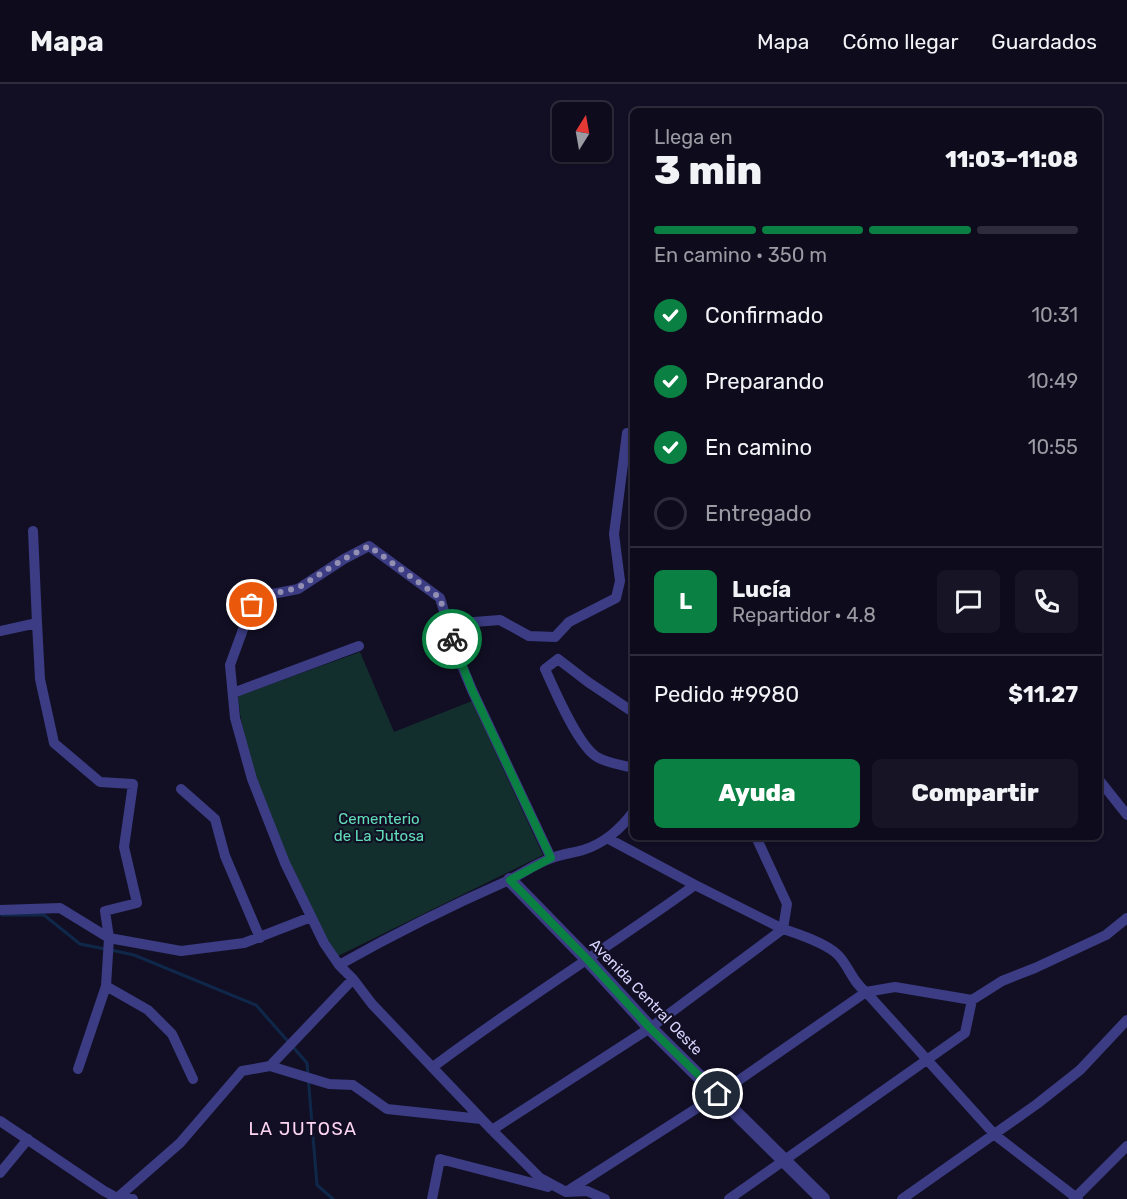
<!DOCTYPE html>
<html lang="es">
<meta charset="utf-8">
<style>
body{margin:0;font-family:Rubik,sans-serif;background:#171425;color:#f1f3f6;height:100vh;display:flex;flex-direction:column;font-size:22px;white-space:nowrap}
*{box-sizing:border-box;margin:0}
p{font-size:20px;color:#9b9ba3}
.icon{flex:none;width:33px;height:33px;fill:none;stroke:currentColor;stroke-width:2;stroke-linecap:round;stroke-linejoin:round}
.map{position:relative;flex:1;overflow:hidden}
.sheet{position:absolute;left:630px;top:24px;width:472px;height:732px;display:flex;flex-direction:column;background:#0e0b1c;border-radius:9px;box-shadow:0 2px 4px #0004,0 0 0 2px #2e2b3b}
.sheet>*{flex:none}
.needle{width:39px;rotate:11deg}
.buttons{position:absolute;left:552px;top:18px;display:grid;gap:12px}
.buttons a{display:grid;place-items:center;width:60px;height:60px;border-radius:9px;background:#0e0b1c;box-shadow:0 2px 4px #0004,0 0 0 2px #2e2b3b;font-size:30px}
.pin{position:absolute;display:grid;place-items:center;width:51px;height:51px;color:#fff;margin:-26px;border:3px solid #fff;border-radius:50%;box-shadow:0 2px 6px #0007}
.courier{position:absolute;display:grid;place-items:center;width:60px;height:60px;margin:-30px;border:4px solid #0b8043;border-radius:50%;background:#fff;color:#222;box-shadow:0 2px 8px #0007}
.headline em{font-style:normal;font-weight:800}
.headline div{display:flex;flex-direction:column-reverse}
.headline{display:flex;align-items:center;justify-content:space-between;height:102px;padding:0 24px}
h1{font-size:39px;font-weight:800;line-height:45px}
.bar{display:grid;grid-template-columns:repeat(4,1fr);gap:9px 6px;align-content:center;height:72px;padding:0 24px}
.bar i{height:8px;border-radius:4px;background:#2e2b3b}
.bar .current{background:#0b8043}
.bar p{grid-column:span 4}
.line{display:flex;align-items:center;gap:15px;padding:0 24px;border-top:2px solid #2e2b3b}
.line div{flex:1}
.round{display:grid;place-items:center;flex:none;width:63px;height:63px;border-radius:9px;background:#171425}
ol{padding:0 24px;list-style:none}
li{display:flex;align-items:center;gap:18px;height:66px}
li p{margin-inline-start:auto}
li .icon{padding:6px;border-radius:50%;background:#0b8043;color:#fff;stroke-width:4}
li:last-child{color:#9b9ba3}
li i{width:33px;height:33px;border:3px solid #2e2b3b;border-radius:50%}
.primary-button{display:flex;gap:12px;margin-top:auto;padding:12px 24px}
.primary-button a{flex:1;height:69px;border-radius:9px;background:#0b8043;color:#fff;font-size:24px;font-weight:800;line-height:69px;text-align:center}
.primary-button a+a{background:#171425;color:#f1f3f6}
header{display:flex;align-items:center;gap:36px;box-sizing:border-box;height:84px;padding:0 30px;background:#0e0b1c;border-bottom:2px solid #2e2b3b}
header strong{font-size:28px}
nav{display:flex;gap:33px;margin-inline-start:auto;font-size:21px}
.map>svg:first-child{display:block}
</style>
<header>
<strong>Mapa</strong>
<nav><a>Mapa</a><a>Cómo llegar</a><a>Guardados</a></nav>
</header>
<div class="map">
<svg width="1127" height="1115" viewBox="0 0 1127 1115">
<rect width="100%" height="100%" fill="#120f25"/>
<path fill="#122f2d" d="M360 568 394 648 472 617 543 771 338 872C324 852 314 830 303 807 273 747 244 679 238 612Z"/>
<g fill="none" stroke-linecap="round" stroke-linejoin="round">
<path stroke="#0f284a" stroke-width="3" d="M2 831H44L80 860 105 865
M111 866 134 871 256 921 307 979 317 1101 333 1115"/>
<path stroke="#3b3c83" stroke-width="10" d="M37 539 40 595 54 659 100 698 133 700 124 763 137 819 105 827 109 854 181 867 244 859 311 833
M0 547 37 539 33 447
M457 564 458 553 474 538 500 536 529 552 555 553 569 538 616 514 620 497 614 450 627 349
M233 609 359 562
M633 628 588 598 558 575 545 585C554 605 578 662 597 673 607 679 622 681 633 684
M1100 697 1127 731
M181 705 215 735 225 772 260 854
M756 753 787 820 783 845C798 850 826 859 838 871 849 882 852 898 866 908L995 1051 1078 1115
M607 754 695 801
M551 774 472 606 457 570 440 514 369 462 344 475 298 505 262 512 252 521 230 581 235 634 252 695 285 779 324 859 339 881 353 895 372 920 492 1046 540 1094 566 1108
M0 826 60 824 109 854 106 902 78 985
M339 881C394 850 450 822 507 797 522 790 536 779 552 774 562 770 573 769 583 766 603 760 621 745 633 728
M106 902 148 926 172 950 193 995
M270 982 353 895
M433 983C518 919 609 863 695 801L783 845 650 944 492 1046
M0 1037 104 1107 117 1114 133 1115
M0 1089 28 1055
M566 1108 719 1010 866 908 895 903 972 916 1002 897 1035 884 1106 851 1127 834
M566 1108 587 1107 605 1115
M116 1115 180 1059 242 987 270 982 329 1000 353 1001 387 1025 481 1035
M432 1115 440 1075 548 1103
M729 1115 965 949 972 916
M902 1115 1037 1020 1080 986 1127 936
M1074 1115 1127 1062"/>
<path stroke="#3b3c83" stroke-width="14" d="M510 796 587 875 650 944 823 1115"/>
</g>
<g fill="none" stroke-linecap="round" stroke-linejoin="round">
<path stroke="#928fb2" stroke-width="6" stroke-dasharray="0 10.8" d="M252 521 262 512 298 504 344 475 369 462 440 514 452 555"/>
<path stroke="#0b8043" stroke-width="8" d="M452 555 472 606 551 774 510 796 587 875 650 944 718 1010"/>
</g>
<g text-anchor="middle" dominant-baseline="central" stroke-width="4.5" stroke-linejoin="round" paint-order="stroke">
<g font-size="15" fill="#61deb8" stroke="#120f25">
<text x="379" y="735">Cementerio<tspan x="379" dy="17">de La Jutosa</tspan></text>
</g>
<g font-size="15" fill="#d7d4fe" stroke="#120f25">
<text transform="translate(646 913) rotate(46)">Avenida Central Oeste</text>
</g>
<g font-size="18" letter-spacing="1.5" fill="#fed6f2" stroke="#120f25">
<text x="303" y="1045">LA JUTOSA</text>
</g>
</g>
</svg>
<div class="buttons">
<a><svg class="needle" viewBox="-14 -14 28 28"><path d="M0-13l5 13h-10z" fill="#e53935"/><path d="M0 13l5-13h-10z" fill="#9b9ba3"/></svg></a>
</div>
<div class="pin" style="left:252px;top:521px;background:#ea580c"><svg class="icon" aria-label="bag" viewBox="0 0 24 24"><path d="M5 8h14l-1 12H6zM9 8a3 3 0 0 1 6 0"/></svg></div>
<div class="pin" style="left:718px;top:1010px;background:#1f2937"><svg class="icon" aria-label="home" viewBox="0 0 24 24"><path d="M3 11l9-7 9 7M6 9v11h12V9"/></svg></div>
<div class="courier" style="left:452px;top:555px"><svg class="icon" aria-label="bike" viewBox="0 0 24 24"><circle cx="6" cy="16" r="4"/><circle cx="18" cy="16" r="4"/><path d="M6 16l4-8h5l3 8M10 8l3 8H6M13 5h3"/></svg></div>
<section class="sheet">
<div class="headline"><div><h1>3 min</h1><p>Llega en</p></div><em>11:03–11:08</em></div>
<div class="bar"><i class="current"></i><i class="current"></i><i class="current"></i><i></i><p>En camino · 350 m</p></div>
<ol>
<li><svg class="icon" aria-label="check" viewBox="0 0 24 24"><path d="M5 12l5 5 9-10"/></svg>Confirmado<p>10:31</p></li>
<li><svg class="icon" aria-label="check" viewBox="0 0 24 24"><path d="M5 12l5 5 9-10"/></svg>Preparando<p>10:49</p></li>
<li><svg class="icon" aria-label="check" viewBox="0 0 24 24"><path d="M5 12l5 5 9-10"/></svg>En camino<p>10:55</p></li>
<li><i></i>Entregado</li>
</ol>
<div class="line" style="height:108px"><b class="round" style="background:#0b8043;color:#fff">L</b><div><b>Lucía</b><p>Repartidor · 4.8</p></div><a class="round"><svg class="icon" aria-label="chat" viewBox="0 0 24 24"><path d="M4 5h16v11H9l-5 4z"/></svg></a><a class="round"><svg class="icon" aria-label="phone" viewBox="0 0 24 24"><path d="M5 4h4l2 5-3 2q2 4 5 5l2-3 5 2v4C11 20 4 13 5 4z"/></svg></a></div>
<div class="line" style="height:78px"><div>Pedido #9980</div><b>$11.27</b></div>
<div class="primary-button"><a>Ayuda</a><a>Compartir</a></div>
</section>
</div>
